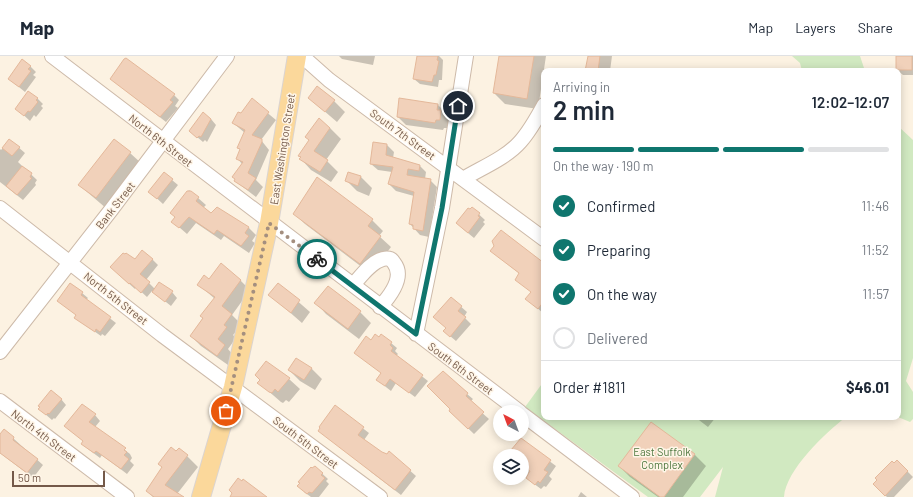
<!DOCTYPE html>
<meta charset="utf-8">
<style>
body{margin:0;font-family:Barlow,sans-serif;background:#f6f6f7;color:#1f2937;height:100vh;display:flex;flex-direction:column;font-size:15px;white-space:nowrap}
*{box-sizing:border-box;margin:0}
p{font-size:13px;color:#747a83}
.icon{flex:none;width:22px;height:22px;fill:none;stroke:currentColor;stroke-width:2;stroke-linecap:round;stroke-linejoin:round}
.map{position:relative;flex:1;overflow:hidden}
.details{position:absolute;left:541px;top:12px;width:360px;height:352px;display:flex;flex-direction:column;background:#fff;border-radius:8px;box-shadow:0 2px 10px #0003}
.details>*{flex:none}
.needle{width:26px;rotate:319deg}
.buttons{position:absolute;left:493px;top:349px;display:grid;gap:8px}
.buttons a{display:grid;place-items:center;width:36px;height:36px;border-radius:50%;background:#fff;box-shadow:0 2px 10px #0003;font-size:20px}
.scale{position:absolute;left:12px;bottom:10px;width:93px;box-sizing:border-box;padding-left:4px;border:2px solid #745949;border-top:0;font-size:11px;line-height:14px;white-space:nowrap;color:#745949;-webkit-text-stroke:3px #fff6e8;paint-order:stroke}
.pin{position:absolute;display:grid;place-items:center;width:34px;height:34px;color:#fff;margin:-17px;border:2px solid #fff;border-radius:50%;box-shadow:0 1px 4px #0007}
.courier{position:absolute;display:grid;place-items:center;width:40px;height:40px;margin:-20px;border:3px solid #0f766e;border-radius:50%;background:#fff;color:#222;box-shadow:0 1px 5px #0007}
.headline em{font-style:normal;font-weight:600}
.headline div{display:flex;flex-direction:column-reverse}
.headline{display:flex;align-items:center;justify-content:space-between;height:68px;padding:0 12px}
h1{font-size:26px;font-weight:600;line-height:30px}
.bar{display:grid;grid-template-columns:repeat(4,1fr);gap:6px 4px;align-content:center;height:48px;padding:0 12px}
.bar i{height:5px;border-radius:3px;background:#e0e1e3}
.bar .active{background:#0f766e}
.bar p{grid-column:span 4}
.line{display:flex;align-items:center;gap:10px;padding:0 12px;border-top:1px solid #e0e1e3}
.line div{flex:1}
ol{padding:0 12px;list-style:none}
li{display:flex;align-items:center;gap:12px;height:44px}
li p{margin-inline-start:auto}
li .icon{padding:4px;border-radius:50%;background:#0f766e;color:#fff;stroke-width:4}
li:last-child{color:#747a83}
li i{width:22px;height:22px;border:2px solid #e0e1e3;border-radius:50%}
header{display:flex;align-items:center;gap:24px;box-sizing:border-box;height:56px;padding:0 20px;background:#fff;border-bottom:1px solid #e0e1e3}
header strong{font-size:19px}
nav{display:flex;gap:22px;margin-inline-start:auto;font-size:14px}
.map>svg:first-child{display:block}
</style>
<header>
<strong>Map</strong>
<nav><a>Map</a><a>Layers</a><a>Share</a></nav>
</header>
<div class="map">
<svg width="913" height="441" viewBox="0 0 913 441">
<rect width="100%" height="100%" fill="#fcf2e2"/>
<path fill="#d1e9c1" d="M792 0H860L865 15H802L800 7Z
M898 70 913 84V302L906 325 913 336V363L910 366 898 361Z
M544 325V361H846C825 377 786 414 784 441H715L723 411 700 441H648L525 351Z"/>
<path fill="#0003" d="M339 0H375L373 9 342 3Z
M418 0H439L443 4 442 24H439L438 31 420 28 414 23Z
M500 0H546L538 53 505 48 494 37Z
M589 0H612L610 15H586Z
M897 0H913V19H903L897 14Z
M30 10 36 16 33 19 36 21 25 36 9 23Z
M111 23 174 39 179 44 175 50 178 52 166 66Z
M37 42 43 48 41 50 43 52 36 61 34 59 30 65 17 53Z
M309 42 334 45 345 56 337 66Z
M252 44 276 64 261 84 269 94 256 124 263 131 256 141 235 125 242 108 237 102 241 94 239 92 245 77 233 67Z
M438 49 446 57 445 60 449 63 448 72H444L443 74 406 69 398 61Z
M211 63 216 69 207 86 205 84 203 86 190 75Z
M330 72 341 83 326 104 338 116 331 126 311 114 301 103 299 100Z
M10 84 25 97 18 106 37 124 35 127 36 129 23 144 0 126V93L1 94Z
M387 89 394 96 393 102 419 109 426 116 425 123 430 124 437 131 429 181 420 179 410 168 414 140 396 135 389 128 392 116 378 114 371 108Z
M130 97 141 107 107 153 79 129Z
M349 117 361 121 372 132 369 140 357 135 346 124Z
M318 123 372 164 383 175 379 180 391 191 371 218 305 168 294 157Z
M172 124 178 129 163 148 150 136Z
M189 134 206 149 203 152 211 159 217 153 249 172 256 179 252 185 255 187 249 197 224 180 221 184 196 167 187 178 172 165 176 161 172 157Z
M472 152 485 164 483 166 485 168 474 182 463 173Z
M491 195 544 208V258L527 243 532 237 520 218Z
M152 203 158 209 146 224 155 233 172 236 177 242 171 250 152 235 147 241 136 231 135 233 117 217 135 205Z
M209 224H240L250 234 232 259 242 269 233 279 236 282 228 293 234 300 228 309 201 290 191 280 215 243 199 229Z
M71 228 82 237 88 242 86 244 116 267 105 280 102 278 101 280 75 262 77 260Z
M278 228 310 256 302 267 270 239Z
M328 231 360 256 371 267 359 283 326 258 316 247Z
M451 242 467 256 464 261 471 268 456 285 450 280Z
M371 285 391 287 397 292 395 295 398 298 396 300 428 325 415 341 396 327 391 335 377 324 382 318Z
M311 312 322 323 315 334 300 325 289 314Z
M289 323 300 333 289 346 286 344 283 347 281 346 259 327Z
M467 338 473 343 470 346 489 363 474 378 450 355Z
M61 343 66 349 55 363 54 362 52 364 45 358Z
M335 351 369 377 364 384 382 397 387 399 389 396 416 420 401 439 371 416Z
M95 359 100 365 95 371 130 398 132 402 130 405 134 409 127 418 102 399 100 402 88 393 82 388 84 385 71 375Z
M695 361H716L708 371Z
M651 367 695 399 706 410 683 441H658L630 421 619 410Z
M4 374 43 409 33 422 0 397V379Z
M521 384 556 410 549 420 552 423 546 431 544 430 541 433 522 419V400H508Z
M177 397 187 400 198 411 177 438 180 441H153L147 435Z
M897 405 913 421 894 441H887L874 428Z
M315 411 328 423 326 425 329 428 319 441H311L304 436Z
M581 436 587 441H578Z"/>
<path fill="#f1d1ba" stroke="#e4b89a" d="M417 0H438L437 4 439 5 436 19H434L432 26 413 23Z
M499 0H534L527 43 493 37Z
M588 0H600L598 15H585Z
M896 0H912V14H896Z
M126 2 175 38 170 44 173 46 160 61 110 23 124 3Z
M22 3 31 10 28 13 31 15 19 31 8 23Z
M317 30 335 44 325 56 308 42Z
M28 35 38 42 36 44 38 46 30 56 28 55 24 60 15 53Z
M252 42 269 56 252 79 262 83V86L248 117 256 122 248 134 234 125 235 123 232 121 243 106 236 103 240 93 237 92 245 74 232 67 238 56 241 57Z
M399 42 438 48 437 54H441L440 64H436L435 67 397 61Z
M203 56 211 63 201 81 199 80 197 82 189 75Z
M319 62 330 72 314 95 328 104 320 116 299 103 301 101 298 100 309 84 305 81Z
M9 83 20 91 12 100 2 92Z
M114 83 131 96 96 142 78 129Z
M373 86 387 88 386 99 420 109 419 115 408 113 407 119 431 123 423 175 413 173V169L409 168 414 136 388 128 393 111 370 108Z
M22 110 32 117 30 121 32 122 17 139 6 130Z
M164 116 173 123 157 143 148 136Z
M348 116 361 120 358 130 345 125Z
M317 121 373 163 368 170 381 180 360 208 293 158Z
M187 135H191L199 141 196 145 211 157 217 151 249 171 245 177 249 180 241 190 217 174 214 178 189 161 179 172 171 166 175 161 170 157Z
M472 151 480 157 478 160 480 161 468 177 456 167 468 152 470 153Z
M501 174 544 207V245L538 253 525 243 531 236 515 224 519 217 490 195 494 190 492 185Z
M142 194 153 203 140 218 150 226 141 237 130 227 129 228 110 211 123 197 125 198 126 197 135 203Z
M221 207 241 224 222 250 232 258 224 269 227 271 218 283 225 289 217 300 190 280 203 262 200 260 215 241 197 229 204 219 209 223Z
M159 226 173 235 165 246 152 236Z
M70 227 83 236 81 239 111 261 100 276 96 273 95 276 74 262 76 259 57 245Z
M278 227 300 244 291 257 268 239Z
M328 230 361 255 348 273 314 247Z
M451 241 462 250 458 255 466 261 450 281 443 275 446 272 433 261Z
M375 278 379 281 381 278 392 286 390 289 393 292 391 295 423 319 409 337 390 323 385 330 376 324 381 317 354 297 366 280 371 284Z
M296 302 312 312 304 324 288 314Z
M266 305 290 322 278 336 275 333 272 337 269 336 257 327 260 324 255 319Z
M443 315 468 337 466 340 484 356 468 373 449 355 450 353 427 330Z
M51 334 62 343 49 358 48 357 46 359 38 353 40 351 38 350Z
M82 348 96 358 89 366 126 392 124 394 127 396 124 399 129 403 121 413 96 395 94 397 81 388 83 385 64 370Z
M335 349 364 371 358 379 382 396 387 398 389 395 411 414 395 434 318 375 320 372 319 371Z
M651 366 695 398 664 441H660L618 410Z
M4 373 14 381 13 384 38 403 27 417 0 397V378Z
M521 382 551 404 544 414 548 416 540 427 538 425 535 429 526 422 530 415 522 409V400H506Z
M171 391 176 395 179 392 188 399 165 429 184 441H154L146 435 162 411 158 408Z
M897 404 908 415 885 440 873 428 877 424 875 422 892 405 894 407Z
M315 410 323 417 321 419 325 422 312 437 309 436 307 438 297 430 300 427 298 426 311 411 312 412Z
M238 422 242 425 243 423 267 441H230L232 437 229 434Z"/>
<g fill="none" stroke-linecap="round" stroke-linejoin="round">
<defs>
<path id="minor" d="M52 0 520 356
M302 0 329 24 544 183
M463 123C481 112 506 102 520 86 530 75 537 62 544 49
M0 152 162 279 380 441
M353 229C361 220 371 206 383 203 388 202 392 203 394 207 405 221 390 240 380 251
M416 278 442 152 466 0
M0 296 111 154 227 0
M0 345 127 441
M522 358 632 441"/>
<path id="major" d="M201 441 233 331 269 167 297 0"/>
</defs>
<use href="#minor" stroke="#cdbaa9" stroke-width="16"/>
<use href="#major" stroke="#dbd4d0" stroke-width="20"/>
<use href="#minor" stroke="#fff" stroke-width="14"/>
<use href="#major" stroke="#fbd89b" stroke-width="18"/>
</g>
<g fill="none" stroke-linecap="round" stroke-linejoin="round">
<path stroke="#a48f7f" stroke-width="4" stroke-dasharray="0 7.2" d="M226 355 269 167 317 203"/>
<path stroke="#0f766e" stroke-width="5" d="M317 203 416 278 442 152 458 50"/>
</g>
<g text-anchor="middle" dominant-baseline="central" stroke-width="3" stroke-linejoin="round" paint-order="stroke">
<g font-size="11" fill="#745949" stroke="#fff6e8">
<text transform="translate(403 78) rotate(36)">South 7th Street</text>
<text transform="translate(161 84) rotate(38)">North 6th Street</text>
<text transform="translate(282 93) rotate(-81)">East Washington Street</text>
<text transform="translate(115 149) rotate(-52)">Bank Street</text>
<text transform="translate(116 242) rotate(38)">North 5th Street</text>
<text transform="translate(461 312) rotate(37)">South 6th Street</text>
<text transform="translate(44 379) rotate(37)">North 4th Street</text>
<text transform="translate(306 386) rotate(37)">South 5th Street</text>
</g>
<g font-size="11" fill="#517941" stroke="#fff6e8">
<text x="662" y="395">East Suffolk<tspan x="662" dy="13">Complex</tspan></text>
</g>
</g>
</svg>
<div class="buttons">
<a><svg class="needle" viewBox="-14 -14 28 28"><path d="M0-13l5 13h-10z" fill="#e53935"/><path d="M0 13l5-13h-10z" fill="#747a83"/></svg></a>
<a><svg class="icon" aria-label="layers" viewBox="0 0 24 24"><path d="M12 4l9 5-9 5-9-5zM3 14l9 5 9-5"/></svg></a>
</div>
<div class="scale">50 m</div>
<div class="pin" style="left:226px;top:355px;background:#ea580c"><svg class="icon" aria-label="bag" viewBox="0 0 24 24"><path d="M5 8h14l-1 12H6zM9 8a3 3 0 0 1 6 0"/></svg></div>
<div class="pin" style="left:458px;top:50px;background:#1f2937"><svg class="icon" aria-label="home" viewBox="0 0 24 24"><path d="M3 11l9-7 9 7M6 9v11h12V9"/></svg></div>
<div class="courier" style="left:317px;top:203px"><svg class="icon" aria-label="bike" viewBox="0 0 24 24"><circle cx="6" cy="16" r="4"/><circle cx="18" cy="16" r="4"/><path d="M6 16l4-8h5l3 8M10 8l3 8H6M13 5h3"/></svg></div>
<section class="details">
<div class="headline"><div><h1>2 min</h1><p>Arriving in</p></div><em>12:02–12:07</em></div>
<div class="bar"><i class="active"></i><i class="active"></i><i class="active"></i><i></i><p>On the way · 190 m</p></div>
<ol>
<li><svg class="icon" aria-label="check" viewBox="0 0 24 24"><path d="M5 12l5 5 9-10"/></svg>Confirmed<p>11:46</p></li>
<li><svg class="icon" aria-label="check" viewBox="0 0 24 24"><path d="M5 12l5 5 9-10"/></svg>Preparing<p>11:52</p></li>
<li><svg class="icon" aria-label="check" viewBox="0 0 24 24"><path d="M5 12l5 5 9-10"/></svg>On the way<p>11:57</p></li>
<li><i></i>Delivered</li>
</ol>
<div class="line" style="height:52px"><div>Order #1811</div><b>$46.01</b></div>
</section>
</div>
